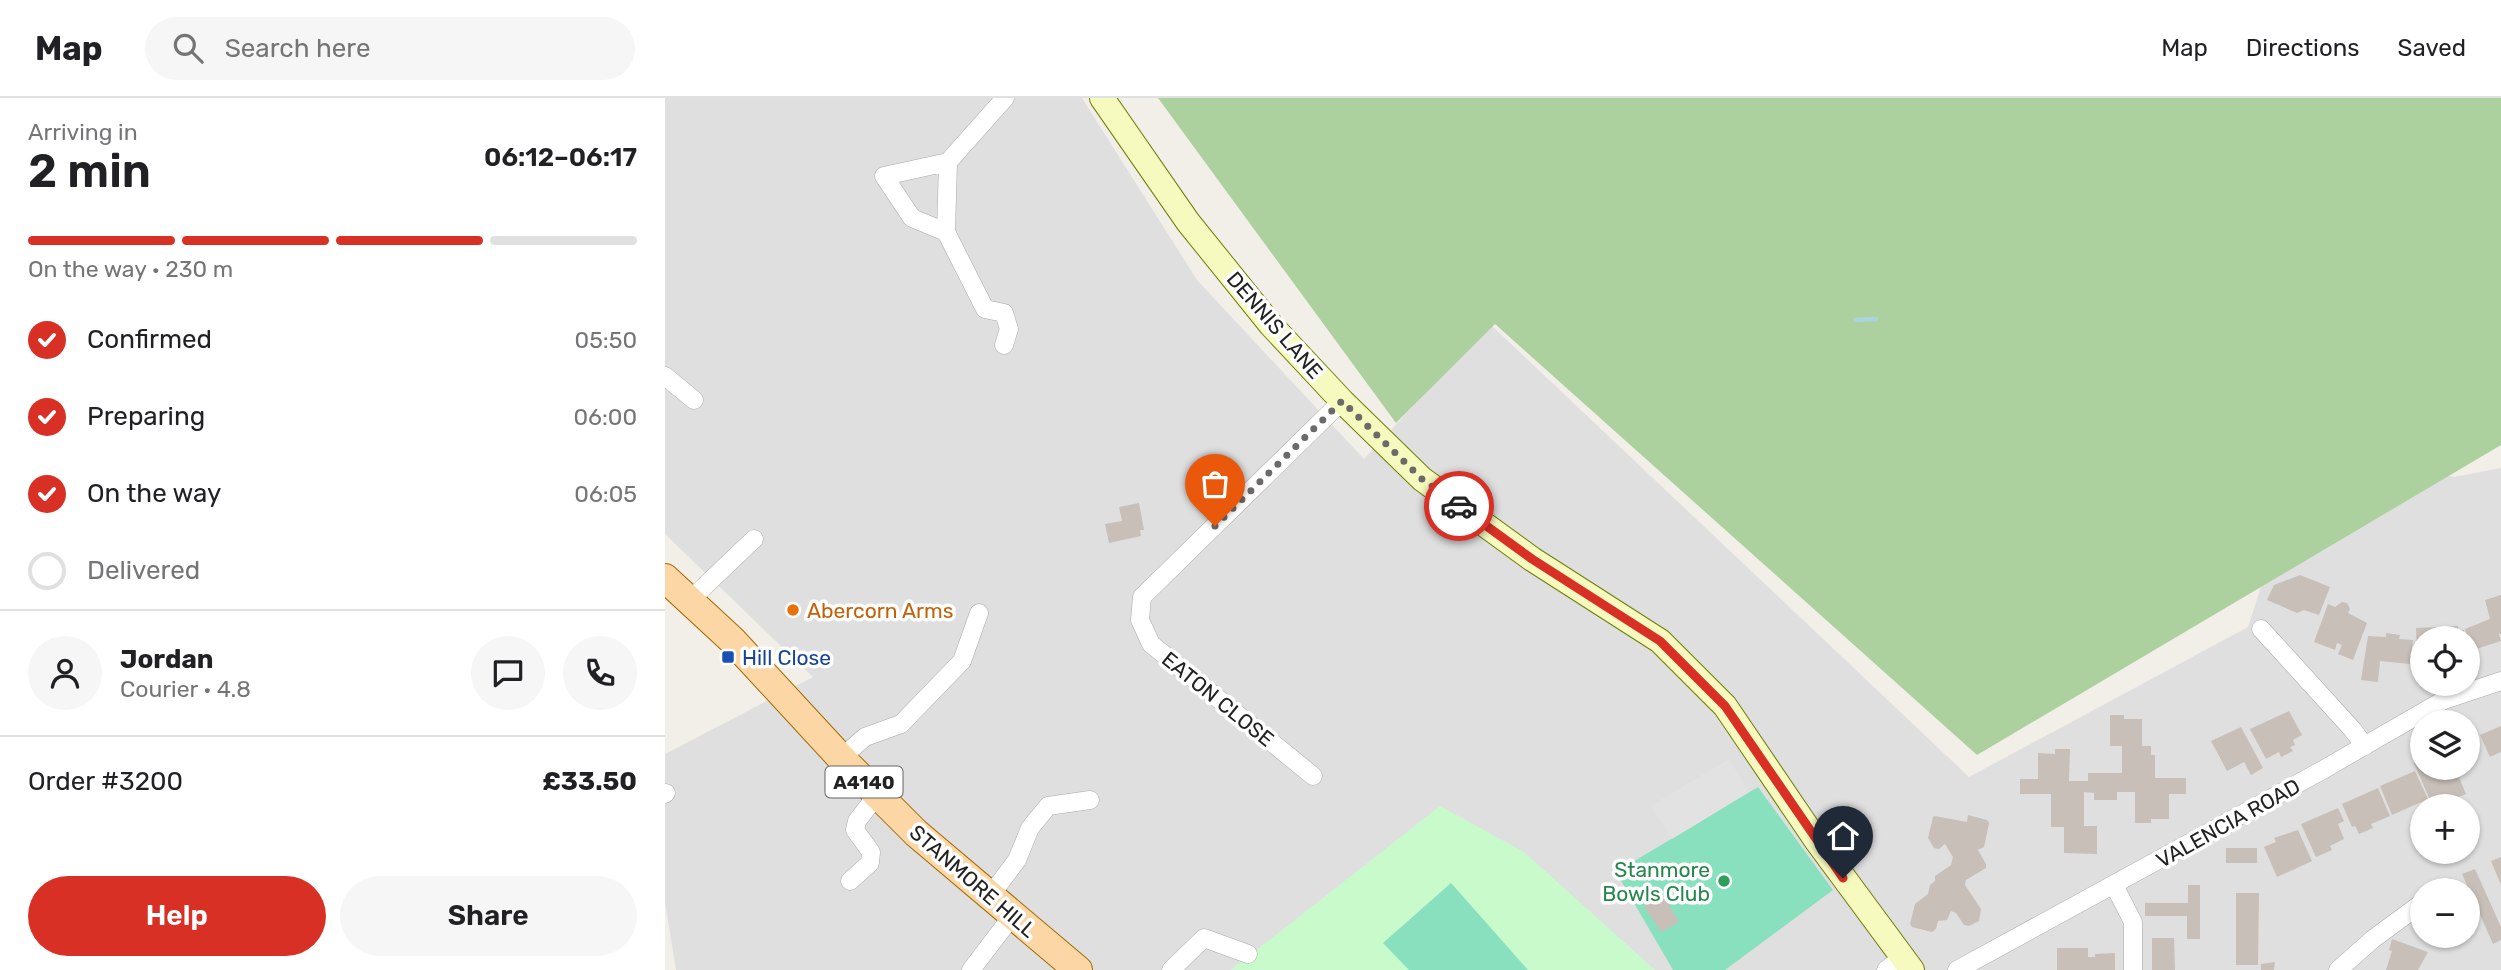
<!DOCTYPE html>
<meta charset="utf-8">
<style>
body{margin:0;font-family:Rubik,sans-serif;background:#f6f6f6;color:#202124;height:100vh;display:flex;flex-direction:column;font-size:26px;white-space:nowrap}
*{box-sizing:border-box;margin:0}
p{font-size:23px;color:#757577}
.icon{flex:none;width:38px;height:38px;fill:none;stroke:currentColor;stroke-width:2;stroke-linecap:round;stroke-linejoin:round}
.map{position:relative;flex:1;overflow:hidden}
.sheet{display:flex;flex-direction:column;background:#fff;width:665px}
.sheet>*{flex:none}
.fabs{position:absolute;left:1745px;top:528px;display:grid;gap:14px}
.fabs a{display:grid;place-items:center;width:70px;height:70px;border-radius:50%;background:#fff;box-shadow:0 2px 5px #0004;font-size:35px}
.pin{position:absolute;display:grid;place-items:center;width:60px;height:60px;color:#fff;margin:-72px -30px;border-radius:50% 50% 50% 0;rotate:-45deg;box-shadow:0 0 7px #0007}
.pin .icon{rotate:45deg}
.courier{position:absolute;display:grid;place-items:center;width:70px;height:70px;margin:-35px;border:5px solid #d93025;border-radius:50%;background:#fff;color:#222;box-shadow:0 2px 9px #0007}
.overview em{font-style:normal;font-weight:600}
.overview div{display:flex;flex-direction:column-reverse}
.overview{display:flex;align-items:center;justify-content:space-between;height:119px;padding:0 28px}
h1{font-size:46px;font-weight:600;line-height:52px}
.bar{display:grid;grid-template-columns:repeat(4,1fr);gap:10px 7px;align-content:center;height:84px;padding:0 28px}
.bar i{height:9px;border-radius:5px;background:#e0e0e0}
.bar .current{background:#d93025}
.bar p{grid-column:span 4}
.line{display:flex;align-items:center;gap:18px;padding:0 28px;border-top:2px solid #e0e0e0}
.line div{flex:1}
.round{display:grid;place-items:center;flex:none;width:74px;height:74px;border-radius:37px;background:#f6f6f6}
ol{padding:0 28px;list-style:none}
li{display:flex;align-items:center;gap:21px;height:77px}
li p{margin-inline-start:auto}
li .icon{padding:7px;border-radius:50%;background:#d93025;color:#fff;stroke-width:4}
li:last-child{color:#757577}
li i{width:38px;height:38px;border:4px solid #e0e0e0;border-radius:50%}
.action{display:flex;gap:14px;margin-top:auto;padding:14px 28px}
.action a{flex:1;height:80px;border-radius:42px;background:#d93025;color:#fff;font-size:28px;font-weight:600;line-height:80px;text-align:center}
.action a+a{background:#f6f6f6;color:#202124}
header{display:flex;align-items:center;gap:42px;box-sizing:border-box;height:98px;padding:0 35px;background:#fff;border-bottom:2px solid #e0e0e0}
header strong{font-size:33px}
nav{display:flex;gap:38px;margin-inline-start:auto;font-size:24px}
.search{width:490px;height:63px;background:#f6f6f6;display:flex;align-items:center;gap:18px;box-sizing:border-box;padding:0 24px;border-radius:38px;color:#757577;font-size:26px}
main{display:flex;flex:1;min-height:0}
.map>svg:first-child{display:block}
</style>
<header>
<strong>Map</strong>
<div class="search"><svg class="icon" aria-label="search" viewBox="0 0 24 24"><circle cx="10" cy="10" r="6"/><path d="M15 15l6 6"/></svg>Search here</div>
<nav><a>Map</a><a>Directions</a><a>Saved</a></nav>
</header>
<main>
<section class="sheet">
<div class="overview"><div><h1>2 min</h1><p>Arriving in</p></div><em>06:12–06:17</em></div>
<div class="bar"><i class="current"></i><i class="current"></i><i class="current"></i><i></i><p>On the way · 230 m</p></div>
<ol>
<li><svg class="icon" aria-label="check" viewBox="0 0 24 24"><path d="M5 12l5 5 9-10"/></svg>Confirmed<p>05:50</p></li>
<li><svg class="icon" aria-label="check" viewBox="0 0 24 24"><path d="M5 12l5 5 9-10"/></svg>Preparing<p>06:00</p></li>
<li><svg class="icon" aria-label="check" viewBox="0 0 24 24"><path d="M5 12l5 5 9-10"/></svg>On the way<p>06:05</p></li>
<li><i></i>Delivered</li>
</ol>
<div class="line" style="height:126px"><a class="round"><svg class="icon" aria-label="person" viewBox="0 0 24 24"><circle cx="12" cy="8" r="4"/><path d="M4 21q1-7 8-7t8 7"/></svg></a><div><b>Jordan</b><p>Courier · 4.8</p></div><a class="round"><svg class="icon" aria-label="chat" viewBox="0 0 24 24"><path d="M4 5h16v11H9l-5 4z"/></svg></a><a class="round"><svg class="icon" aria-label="phone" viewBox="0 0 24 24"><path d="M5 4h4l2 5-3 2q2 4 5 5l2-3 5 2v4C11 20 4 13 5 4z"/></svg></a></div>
<div class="line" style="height:91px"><div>Order #3200</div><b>£33.50</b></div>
<div class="action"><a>Help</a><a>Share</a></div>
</section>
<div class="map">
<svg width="1836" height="872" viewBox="0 0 1836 872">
<rect width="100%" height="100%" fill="#f2efe9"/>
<path fill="#e0dfdf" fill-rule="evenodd" d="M0 0H417L532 182 699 361 825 226 1304 679 1583 529 1605 461 1744 367 1789 379 1836 370V872H11L0 805V656L148 579 0 436ZM1757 541H1802V586H1757ZM1757 625H1802V670H1757ZM1757 709H1802V754H1757ZM1757 793H1802V838H1757Z"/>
<path fill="#add19e" d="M493 0H1836V347L1312 657 830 226 731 325Z"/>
<path fill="#c8facc" d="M775 708 859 754 990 872H566Z"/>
<path fill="#88e0be" d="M1093 689 1168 792 1060 872H1008L951 774Z
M786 785 863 872H744L718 845Z"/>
<path fill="#e2e2e2" d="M1064 661 1084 694 1007 741 986 708Z"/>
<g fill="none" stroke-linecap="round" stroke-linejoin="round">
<path stroke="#aad3df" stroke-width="4.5" d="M1191 222 1211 221"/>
</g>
<path fill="#c7bfb8" d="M474 405 479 432H475L476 438 444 445 440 426 457 423 454 409Z
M1635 477 1665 489 1654 517 1639 512 1632 515 1602 502 1609 487Z
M1836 497V536H1834L1836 543 1802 554V541H1757V556H1752L1751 530 1793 528V532H1799V539L1802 538 1800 531 1825 521 1820 502Z
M1677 504 1682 505 1685 511 1683 515 1702 525 1688 562 1673 556 1677 547 1672 545 1670 552 1649 544 1663 506 1670 509Z
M1721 535 1735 537 1734 541 1748 542 1745 566 1715 563 1713 584 1696 582 1703 538 1721 539Z
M1624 613 1637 637 1628 642 1630 647 1625 649 1628 653 1616 659 1614 654 1601 661 1585 631Z
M1445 617H1459V621H1477V648H1486V657H1490V680H1521V696H1504V721H1486V725H1470V694H1452V702H1429V695L1419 694V728H1432V756L1399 755V729H1386V696H1355V681H1373V655L1390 656V651H1405L1404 683H1423V675H1457V648H1445Z
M1836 628V654L1825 659 1815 637Z
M1576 629 1598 670 1586 677 1579 664 1562 673 1546 643Z
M1757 661V670H1790L1801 696 1768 709 1749 665Z
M1750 673 1763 701 1727 717 1715 688Z
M1713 690 1725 718 1706 726 1708 730 1694 736 1690 728 1687 729 1677 706Z
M1673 710 1679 723 1673 726 1679 741 1665 748 1667 752 1651 759 1636 726Z
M1303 717 1322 722 1324 725 1319 749 1313 752 1321 766V770L1301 782 1300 787 1316 811 1314 823 1304 828 1299 827 1291 815 1286 813 1282 822 1273 823 1271 831 1267 834 1247 829 1245 826 1250 806 1263 796 1265 787 1270 783V778L1286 767 1288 759 1280 746 1274 751 1269 750 1263 740 1268 719 1270 718 1302 724Z
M1633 732 1647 763 1612 779 1599 749 1611 744 1609 740Z
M1561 750H1592V765H1561Z
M1836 759V787L1826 763Z
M1810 771 1836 829V842L1828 846 1797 776Z
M1523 787H1535V841H1522V818H1480V805H1523Z
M1571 795H1594L1593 867H1571Z
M998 797 1014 824 996 834 979 808Z
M1487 840H1509L1510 872H1487Z
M1727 841 1763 854 1753 872H1721L1727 853 1724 852Z
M1392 850H1423V859H1430V856L1450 855V872H1392Z
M1610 864 1609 872H1596V866Z"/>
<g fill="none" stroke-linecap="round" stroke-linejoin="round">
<defs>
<path id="street" d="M283 64 281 134 247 120 219 78 283 64 340 0
M281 134 320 211 339 215 344 231 339 247
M0 278 29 302
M24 503 89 441
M1596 531 1687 631 1700 648
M176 660 200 639 236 626 297 563 314 515
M648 678 486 546 475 522 477 499 677 303
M0 696 1 695
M185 783 205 765 206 754 190 732 192 723 212 697
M1449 787 1468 824V872
M1780 793 1784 790
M325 798 352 762 365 730 383 708 425 702
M306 872 348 817
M506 872 539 840 583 856
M1221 872 1237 860
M1292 872 1654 674 1779 602 1836 583
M1673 872 1708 841 1757 805"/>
<path id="secondary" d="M437 0 523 124 606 227 677 303 757 381 867 461 995 543 1060 608 1151 742 1247 872"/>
<path id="primary" d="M0 480 67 542 176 660 251 735 413 872"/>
</defs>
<use href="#street" stroke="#a9a9a9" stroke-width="19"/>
<use href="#secondary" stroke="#707d05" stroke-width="26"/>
<use href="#primary" stroke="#a06b00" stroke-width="30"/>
<use href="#street" stroke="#fff" stroke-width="18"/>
<use href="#secondary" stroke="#f7fabf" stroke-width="24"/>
<use href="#primary" stroke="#fcd6a4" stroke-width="28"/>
</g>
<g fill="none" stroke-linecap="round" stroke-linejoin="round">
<path stroke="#6b6a68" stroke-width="7" stroke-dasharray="0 12.6" d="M550 428 677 303 757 381 794 408"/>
<path stroke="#d93025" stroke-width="9" d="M794 408 867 461 995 543 1060 608 1178 780"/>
</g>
<circle fill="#e8710a" stroke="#fff" stroke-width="2.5" cx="128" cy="512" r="7"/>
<rect fill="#1a4fb4" stroke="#fff" stroke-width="2.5" x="56" y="552" width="14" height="14" rx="3.5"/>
<circle fill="#2e9e5b" stroke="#fff" stroke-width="2.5" cx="1059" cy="783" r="7"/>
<g text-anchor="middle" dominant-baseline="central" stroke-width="7" stroke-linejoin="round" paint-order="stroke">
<rect fill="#fff" stroke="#646464" stroke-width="2" x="160.5" y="668.5" width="77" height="31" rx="5"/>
<g font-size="19" font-weight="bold" fill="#222">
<text x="199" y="684">A4140</text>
</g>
<g font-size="21" fill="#222" stroke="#fff">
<text transform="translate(610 227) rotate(49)">DENNIS LANE</text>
<text transform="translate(553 601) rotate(39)">EATON CLOSE</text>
<text transform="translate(1563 725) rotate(-29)">VALENCIA ROAD</text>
<text transform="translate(308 783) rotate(41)">STANMORE HILL</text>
</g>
<g font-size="21" fill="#c56008" stroke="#fff" text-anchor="start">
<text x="142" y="512">Abercorn Arms</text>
</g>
<g font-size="21" fill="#164399" stroke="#fff" text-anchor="start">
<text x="77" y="559">Hill Close</text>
</g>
<g font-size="21" fill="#27864d" stroke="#fff" text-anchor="end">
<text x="1045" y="771">Stanmore<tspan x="1045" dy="24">Bowls Club</tspan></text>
</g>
</g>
</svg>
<div class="fabs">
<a><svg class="icon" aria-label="locate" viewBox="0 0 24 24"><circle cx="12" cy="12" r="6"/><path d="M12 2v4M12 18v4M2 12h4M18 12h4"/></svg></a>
<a><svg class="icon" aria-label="layers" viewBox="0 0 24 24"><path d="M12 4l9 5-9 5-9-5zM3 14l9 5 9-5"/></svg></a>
<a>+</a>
<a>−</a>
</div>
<div class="pin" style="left:550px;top:428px;background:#ea580c"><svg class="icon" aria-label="bag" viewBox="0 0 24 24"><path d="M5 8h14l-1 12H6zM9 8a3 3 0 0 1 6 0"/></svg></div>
<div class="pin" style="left:1178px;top:780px;background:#1f2937"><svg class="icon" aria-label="home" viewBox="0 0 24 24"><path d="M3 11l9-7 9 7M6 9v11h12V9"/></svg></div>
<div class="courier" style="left:794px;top:408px"><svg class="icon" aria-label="car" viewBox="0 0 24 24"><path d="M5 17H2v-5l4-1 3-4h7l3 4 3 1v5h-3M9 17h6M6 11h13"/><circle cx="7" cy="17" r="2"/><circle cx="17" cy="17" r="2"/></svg></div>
</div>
</main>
